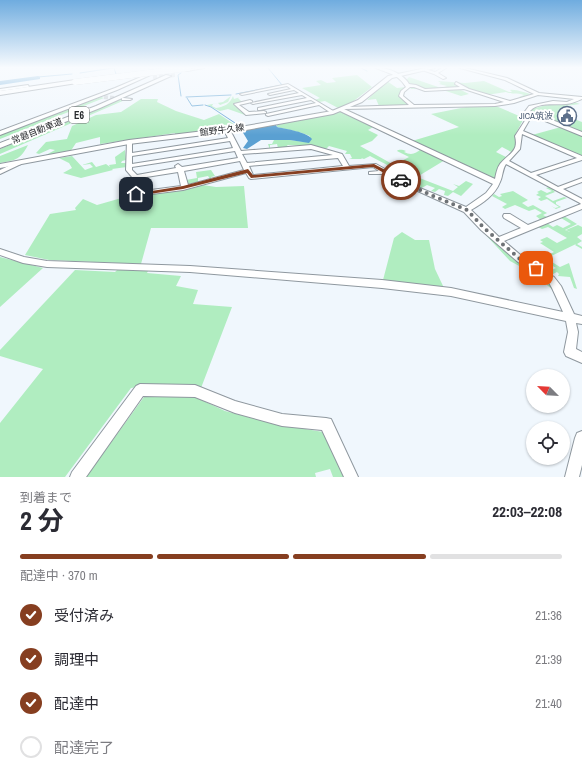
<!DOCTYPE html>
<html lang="ja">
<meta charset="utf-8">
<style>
body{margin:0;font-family:"Archivo Narrow","Noto Sans JP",sans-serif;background:#f2f2f3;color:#2b2b33;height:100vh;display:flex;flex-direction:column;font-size:15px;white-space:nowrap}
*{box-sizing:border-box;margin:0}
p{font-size:13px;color:#7c7c81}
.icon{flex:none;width:22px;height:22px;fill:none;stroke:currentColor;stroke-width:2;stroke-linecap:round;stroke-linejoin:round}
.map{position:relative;height:477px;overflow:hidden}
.details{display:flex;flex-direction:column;background:#fff;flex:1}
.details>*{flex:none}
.needle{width:26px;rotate:294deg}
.tools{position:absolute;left:526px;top:369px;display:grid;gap:8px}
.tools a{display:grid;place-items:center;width:44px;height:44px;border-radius:50%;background:#fff;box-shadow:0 1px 3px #0004;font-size:20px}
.pin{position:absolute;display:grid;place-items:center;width:34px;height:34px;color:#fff;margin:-17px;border-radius:8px;box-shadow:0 2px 6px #0006}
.courier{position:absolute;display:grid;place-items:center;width:40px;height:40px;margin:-20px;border:3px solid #863e20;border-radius:50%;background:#fff;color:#222;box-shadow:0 1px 5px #0007}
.headline em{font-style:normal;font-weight:700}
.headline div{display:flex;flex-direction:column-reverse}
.headline{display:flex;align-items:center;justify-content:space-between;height:68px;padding:0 20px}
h1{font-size:26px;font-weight:700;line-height:30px}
.bar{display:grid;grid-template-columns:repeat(4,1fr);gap:6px 4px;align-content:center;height:48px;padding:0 20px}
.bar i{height:5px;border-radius:3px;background:#e1e1e2}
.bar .current{background:#863e20}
.bar p{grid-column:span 4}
ol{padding:0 20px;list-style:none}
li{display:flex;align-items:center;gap:12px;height:44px}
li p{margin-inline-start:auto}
li .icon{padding:4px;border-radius:50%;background:#863e20;color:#fff;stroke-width:4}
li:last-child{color:#7c7c81}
li i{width:22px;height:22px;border:2px solid #e1e1e2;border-radius:50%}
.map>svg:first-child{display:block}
</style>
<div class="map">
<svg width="582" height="477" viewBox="0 0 582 477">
<rect width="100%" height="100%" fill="#f0f7fd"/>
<path fill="#b0edc0" d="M357 75 372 87 351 103 338 108 325 101 319 102 315 100 320 98 302 88 321 85 316 81 321 80 327 83 336 82 332 78Z
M409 77 441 88 447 86 439 84 441 83 438 81 465 83 484 81 509 92H512L510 90C515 89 527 93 533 95L523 98 519 97 524 95C517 92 512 95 506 92L486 95 466 88 459 89 469 94 461 96 440 89H411L406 80Z
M387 81 397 88 406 87 400 92V97L411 107H360L359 106H379L376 99 367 100Z
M231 96 228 102 220 105 218 103 213 104 212 106 216 108C224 107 230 104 233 96L234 99 240 97 238 98 242 102 234 104 246 114 245 115 228 109 220 111 207 105 223 102Z
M101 97 104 98 0 139V134Z
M121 99 125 100 0 154V149Z
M141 99H158L157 102 176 111 204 120 219 114 238 127 175 135V133L100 144V137L76 143 70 152 44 156 55 150 50 149 39 154 36 153 46 142 67 139 72 126 96 115 121 112Z
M574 102 580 104 565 106 568 107 559 110 574 115 569 117 582 122V124L573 126 582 124V132L546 118 551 116 545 117 530 111C536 105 564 103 574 102Z
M496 106 524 118 515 135C518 142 516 147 513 153L502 147 496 152 508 158 500 164 495 180 412 141 459 127 431 114 466 107Z
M344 111 350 114 348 115 375 126 368 130 378 135 372 141 360 146 394 165 409 157 397 151C399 149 403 150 406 151L404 152C412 156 416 153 421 149L445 160 417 177 453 191 458 187 453 184 459 186 466 181 473 184 461 196 453 192 448 196 444 195 445 191 439 189 435 192 431 191 435 188 427 185 420 189 408 183 414 179 370 156 364 159 361 158 362 159H349L352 158 350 154H340H345L347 151 329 146 325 150 309 146 287 145 289 148 282 149 281 147 278 148 277 144 270 145V150L268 144H272L274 140H290L304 142 310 138V136L302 133 277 127V124Z
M561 127 582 136V156L532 135Z
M28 145C20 160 16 160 0 163V156Z
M125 150 126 160 122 161 121 163H127V167L112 169 113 170 81 178 63 173 72 168 69 163 59 158 72 156 85 170 93 167 90 164 82 165 92 162 96 167 106 164 110 167 109 165 116 164 115 157Z
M211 170 215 176 211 177V179H210L208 176 198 178V183L187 185 186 180 197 178 196 172Z
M203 185 216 187 244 186 248 228H151L141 264 49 260 25 255 50 214 76 210 75 208 83 199 97 205 125 197 185 190Z
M549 187 555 189 553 190 555 192 545 196 553 201 564 197 567 198 556 202V204L561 207 556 209 551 206 555 208 559 207 547 199 541 201 538 199 541 197 536 195 539 193 537 192 541 190 547 193 552 191 546 188Z
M513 191 528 200 522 203 528 207 533 205 547 213 543 215 547 217 541 220 536 216 542 213 535 209 529 211 515 205 505 209 502 207 507 204 492 196 494 194 499 197 502 196 500 194Z
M564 216 577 224 565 230 570 232 566 230 578 225 582 227V234L577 237 582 241 577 244 582 247V249L575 245 576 244 541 261 540 260 547 256 540 251 548 255 554 252 540 243 543 242 540 240 547 237 557 243 567 238 548 227 542 229 538 227 547 223 553 227 557 225 563 228 571 224 561 218Z
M470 218 474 219 549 281 554 291 534 274 510 261Z
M402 232 415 240H429L435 269 444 288 383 280 394 238Z
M0 257 43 268 0 307Z
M552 262 560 267 569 263 577 289 574 288 570 277 558 276 559 274 557 272 553 274 549 271 556 268 548 263Z
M118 269H149L147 273 181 276 176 286 198 290 193 304 232 307 201 388 196 386 158 384 131 388 65 477H0V423L43 369 0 356V350L75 270 115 272Z
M193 396 225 411 276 424 323 432 326 433 345 477H333L330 469 315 473 316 477H86L144 397Z"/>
<path fill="#5aa0d2" d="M276 125 277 127C286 129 307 132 312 139L309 143 290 140H261L247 149 243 148 248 141 242 131 243 130Z"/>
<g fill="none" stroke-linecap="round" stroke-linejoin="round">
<path stroke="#5aa0d2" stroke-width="1" d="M114 68 116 74
M361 68 367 71
M80 73 113 68
M181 73 178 75 181 96
M38 77 72 74
M236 94 282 85 268 68
M186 97 231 95
M187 98 192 106 203 105
M205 105 211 107 241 127"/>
<path fill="#5aa0d2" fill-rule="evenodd" d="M38 76 40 77V79L0 85V81Z"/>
<path stroke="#c8ced4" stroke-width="4" stroke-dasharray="4 2" stroke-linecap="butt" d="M153 77 176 75
M104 97 124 99"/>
<defs>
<path id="minor" d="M162 68H166L117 90 0 135V131L115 88Z
M196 68H204L187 71 185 70Z
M376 68C387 67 404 74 409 84L416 85 425 89 460 87 455 84 456 82 469 89 510 101 534 94 505 80 460 68H465L507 78 539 93 582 97V99C577 101 571 104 566 104 555 105 538 102 530 111L582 132V136L528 114 530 119 523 131 582 156V160L536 175 558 187 582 178V182L563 189 582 199V209L504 241 524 258 554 277 561 286 574 314 582 316V324L576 323 578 332 576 349 582 352V363L566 356 564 352 568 332 566 321 451 296 382 288 190 272 47 267 23 263 0 255V249L24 257 47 261 190 266 382 280 451 288 563 312 552 288 548 281 518 262 481 230 464 212 411 188 385 174H369V172L379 171 373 167 251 179 249 178 246 173 183 190 136 196 133 194 134 193 144 191 126 170 127 141 132 142V153L228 138 224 130 227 128 230 130 241 151 311 145 342 154 349 166 376 164 415 186 466 207 486 193 493 184 340 111V109H344L495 179C496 174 497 168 500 164 509 153 519 152 515 136L526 119 523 114 529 106 553 101 567 102 574 99 538 95 514 103 495 106 344 109V108L346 107 409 105 399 96 401 91 406 87C398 74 390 74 376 68ZM410 87H414L425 91 464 89 504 102 495 104 414 105 403 96 404 92ZM522 134 577 158 531 173 509 161 520 149ZM230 141 233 148 132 164V156ZM311 149 333 155 247 163 242 154ZM235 151 238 158 182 167 178 164 175 166 176 168 137 175 132 170V167ZM338 158 343 166 253 175 249 166ZM240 161 244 170 188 185 184 171ZM506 164 580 203 581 204 528 225 510 214H504L503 216 504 218 521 228 499 237 471 210C483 203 495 195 500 182 503 176 502 170 506 164ZM178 172 181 186 151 190 140 178Z
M422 68 435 72 442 68H446L438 73 446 78 443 79 434 74 422 70Z
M288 84 335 112 331 113 319 105 268 116 266 115V114L316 103 311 100 260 110H258V108L307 98 302 95 253 104 251 103 299 93 294 90 270 95 268 94 291 89 287 86 242 95 240 94Z
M28 85 29 87 0 91V89Z
M124 98 132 99 130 100H122V98Z
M250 100 252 101V102L239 105 249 112 264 111 266 112V113L246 115 234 104Z
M19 161 21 162V164L0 174V170Z
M140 384 195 385 235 401 282 414 326 418 331 419 358 477H344L322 430 282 426 235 413 195 397 143 396 86 477H70L72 472 136 386Z
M582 431V465L579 477H565L575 438 577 433Z"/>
<path id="major" d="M426 68H435L392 78 362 102 333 114 246 130 129 144 0 168V164L129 140 246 126 332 111 358 100 388 76Z"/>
<path id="highway" d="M166 75 171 76 100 108 0 148V143L96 106Z
M75 80 78 82 77 83 0 95V91Z"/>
</defs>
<use href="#minor" stroke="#8f989f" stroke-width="2"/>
<use href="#major" stroke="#8f989f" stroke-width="2"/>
<use href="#highway" stroke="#8f989f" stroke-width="2"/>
<use href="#minor" fill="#fff" fill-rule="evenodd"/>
<use href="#major" fill="#fff" fill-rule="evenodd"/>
<use href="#highway" fill="#fff" fill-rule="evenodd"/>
<defs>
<path id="highway-bridge" d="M75 82 188 68"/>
</defs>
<use href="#highway-bridge" stroke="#8f989f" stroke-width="6" stroke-linecap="butt"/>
<use href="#highway-bridge" stroke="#fff" stroke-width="6"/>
</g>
<linearGradient id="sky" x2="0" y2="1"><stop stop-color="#6facdf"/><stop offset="0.5" stop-color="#f8fbfe"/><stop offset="1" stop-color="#f8fbfe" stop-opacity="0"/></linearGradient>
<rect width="582" height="135" fill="url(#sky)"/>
<path fill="#863e20" d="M374 164 404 180 399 181 373 167 251 178 247 173 183 189 136 196 133 194 183 186 248 169 253 175Z"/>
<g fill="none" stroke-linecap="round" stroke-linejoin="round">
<path stroke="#6e7276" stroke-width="4" stroke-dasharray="0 7.2" d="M401 180 424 192 467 210 484 228 521 260 536 268"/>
</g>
<defs>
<symbol id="civic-ring" viewBox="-11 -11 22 22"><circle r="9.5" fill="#fff" stroke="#5c6f8a" stroke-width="1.5"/><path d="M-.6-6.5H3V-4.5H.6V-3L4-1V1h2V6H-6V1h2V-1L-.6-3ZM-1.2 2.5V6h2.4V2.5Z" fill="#5c6f8a"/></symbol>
</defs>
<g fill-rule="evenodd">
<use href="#civic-ring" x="556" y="105" width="22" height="22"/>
</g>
<g text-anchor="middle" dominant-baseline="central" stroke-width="4" stroke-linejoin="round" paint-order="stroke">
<g font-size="9" fill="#4e5e75" stroke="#fff" text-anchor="end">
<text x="553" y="116">JICA筑波</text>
</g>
<g font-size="9" fill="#282b2e" stroke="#fff">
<text transform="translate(222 130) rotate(-7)">館野牛久線</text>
<text transform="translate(37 131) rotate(-22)">常磐自動車道</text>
</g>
<rect fill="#fff" stroke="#686b6d" stroke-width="1" x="69" y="107" width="20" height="16" rx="3"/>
<g font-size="10" font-weight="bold" fill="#282b2e">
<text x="79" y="115">E6</text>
</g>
</g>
</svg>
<div class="tools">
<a><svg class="needle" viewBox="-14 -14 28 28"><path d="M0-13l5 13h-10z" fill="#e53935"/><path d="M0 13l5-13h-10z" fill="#7c7c81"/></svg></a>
<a><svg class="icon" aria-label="locate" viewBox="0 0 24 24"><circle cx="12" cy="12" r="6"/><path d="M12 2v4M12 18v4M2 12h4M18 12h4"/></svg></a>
</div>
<div class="pin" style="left:536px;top:268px;background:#ea580c"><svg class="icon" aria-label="bag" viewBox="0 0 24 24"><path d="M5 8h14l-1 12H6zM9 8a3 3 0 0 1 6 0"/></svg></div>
<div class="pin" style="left:136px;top:194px;background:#1f2937"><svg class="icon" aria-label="home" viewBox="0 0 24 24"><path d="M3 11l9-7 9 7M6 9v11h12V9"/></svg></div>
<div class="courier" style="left:401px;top:180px"><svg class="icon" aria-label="car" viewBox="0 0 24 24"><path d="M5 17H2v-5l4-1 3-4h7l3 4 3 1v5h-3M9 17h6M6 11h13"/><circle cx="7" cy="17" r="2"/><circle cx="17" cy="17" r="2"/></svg></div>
</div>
<section class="details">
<div class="headline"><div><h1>2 分</h1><p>到着まで</p></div><em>22:03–22:08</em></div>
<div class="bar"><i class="current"></i><i class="current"></i><i class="current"></i><i></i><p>配達中 · 370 m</p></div>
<ol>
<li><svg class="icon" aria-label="check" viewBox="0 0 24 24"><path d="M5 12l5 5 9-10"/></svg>受付済み<p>21:36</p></li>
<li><svg class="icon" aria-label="check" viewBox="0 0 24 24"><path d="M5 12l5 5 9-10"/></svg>調理中<p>21:39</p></li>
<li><svg class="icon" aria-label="check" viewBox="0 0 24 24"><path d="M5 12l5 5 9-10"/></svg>配達中<p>21:40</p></li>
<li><i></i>配達完了</li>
</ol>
</section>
